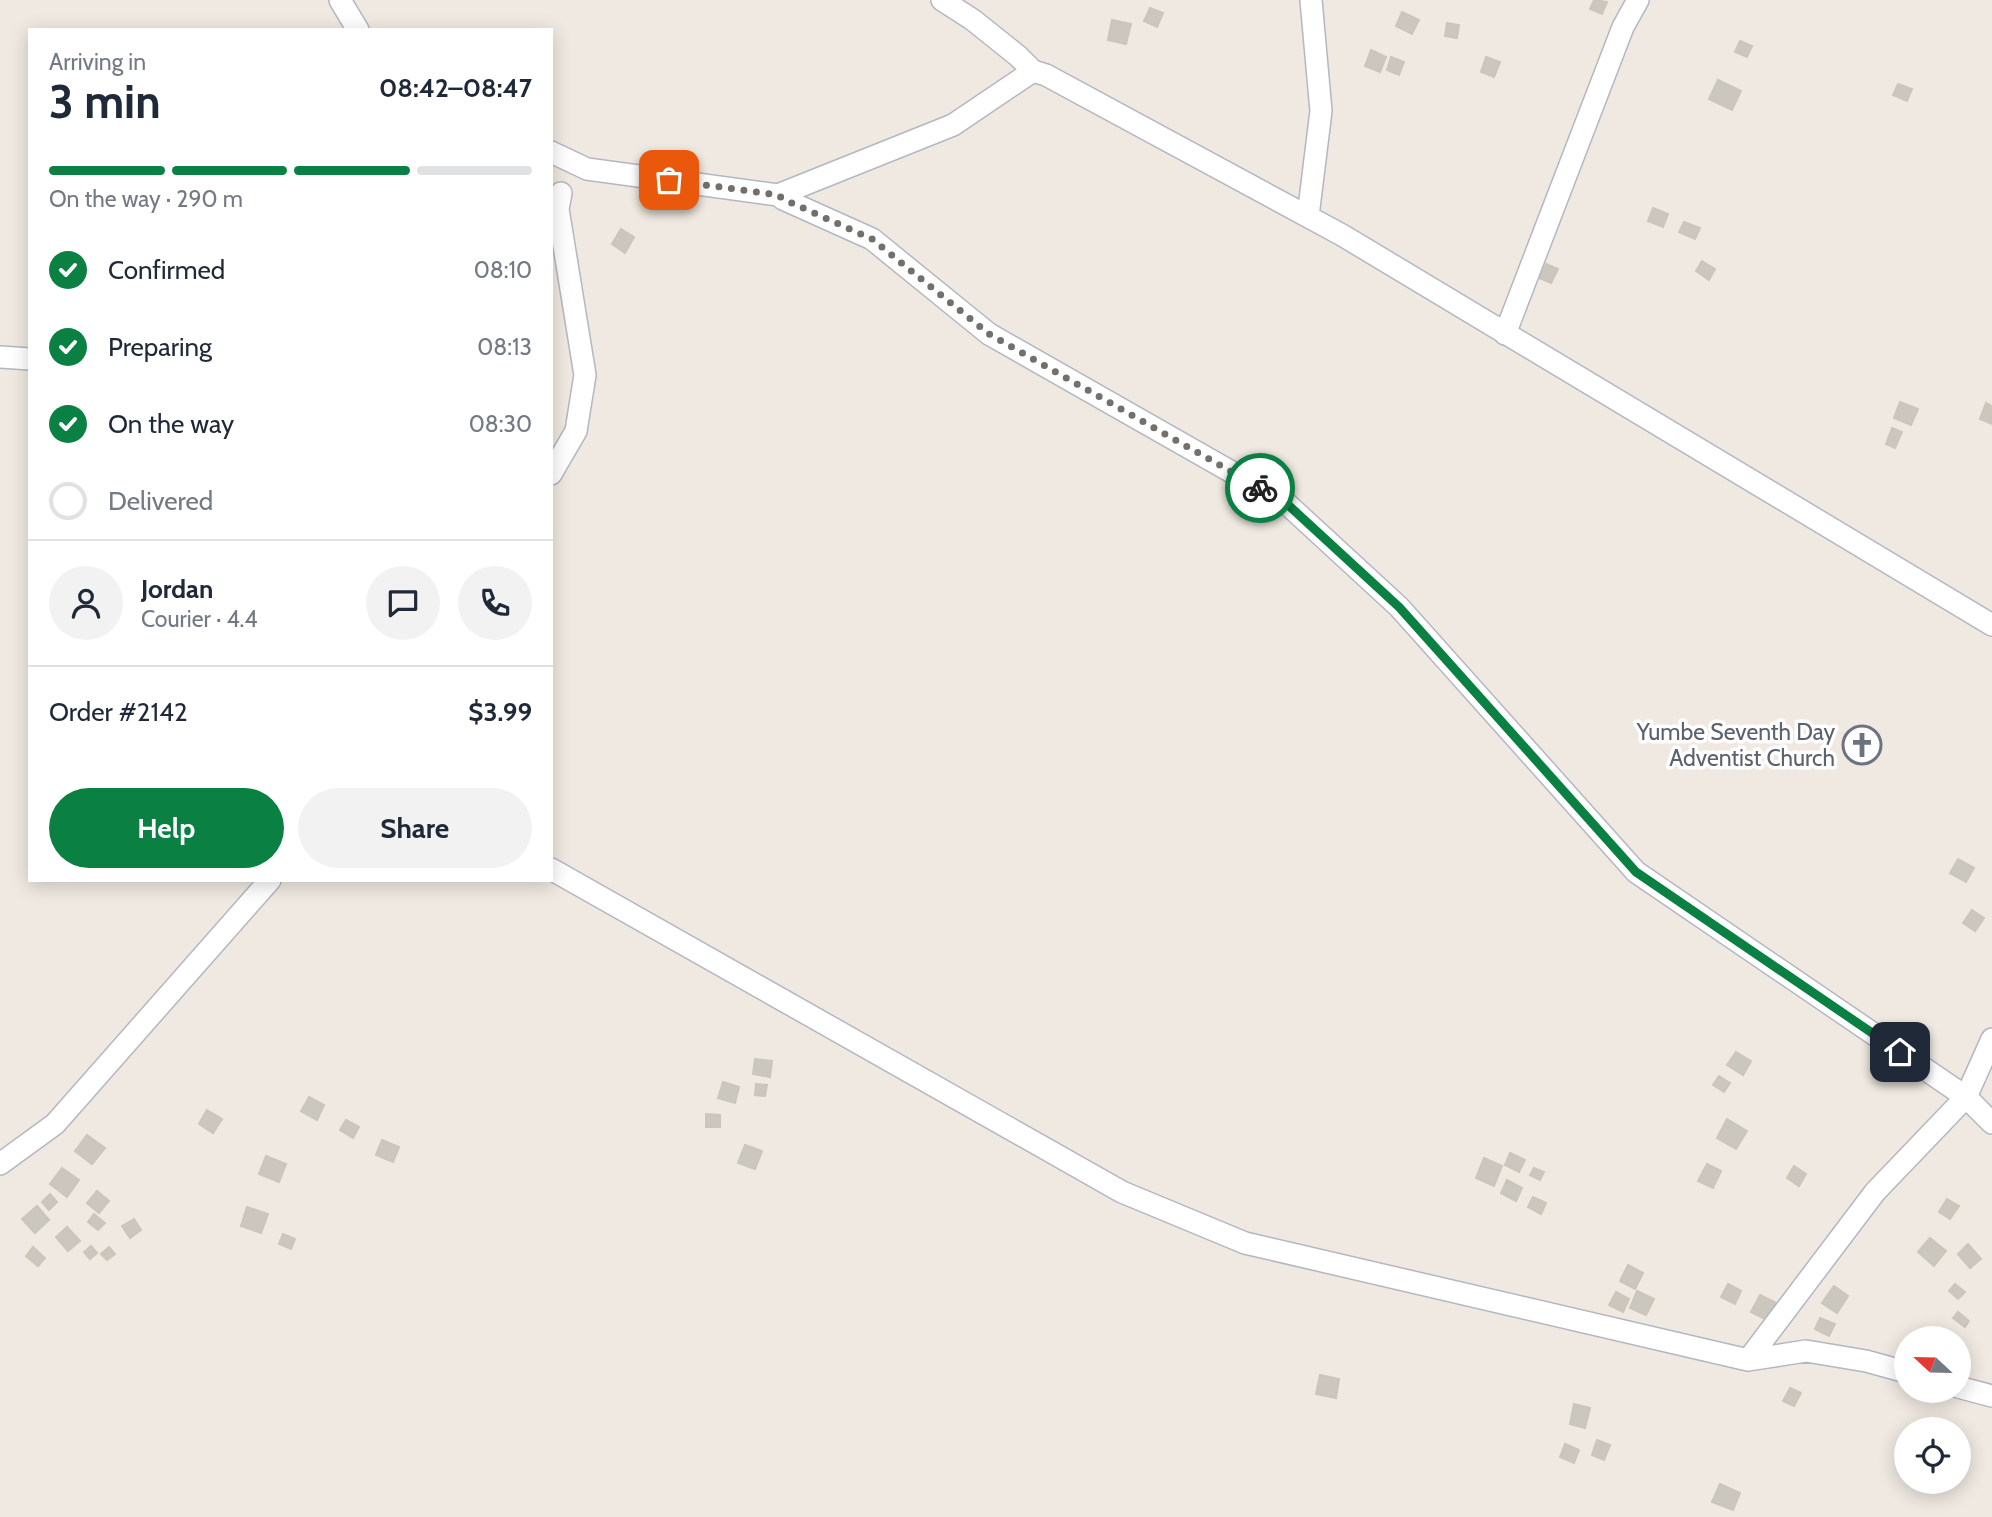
<!DOCTYPE html>
<meta charset="utf-8">
<style>
body{margin:0;font-family:Cabin,sans-serif;background:#f2f2f3;color:#1f2937;height:100vh;display:flex;flex-direction:column;font-size:26px;white-space:nowrap}
*{box-sizing:border-box;margin:0}
p{font-size:23px;color:#747a83}
.icon{flex:none;width:38px;height:38px;fill:none;stroke:currentColor;stroke-width:2;stroke-linecap:round;stroke-linejoin:round}
.map{position:relative;flex:1;overflow:hidden}
.panel{position:absolute;left:28px;top:28px;width:525px;height:854px;display:flex;flex-direction:column;background:#fff;border-radius:0px;box-shadow:0 4px 18px #0003}
.panel>*{flex:none}
.needle{width:46px;rotate:292deg}
.buttons{position:absolute;left:1894px;top:1326px;display:grid;gap:14px}
.buttons a{display:grid;place-items:center;width:77px;height:77px;border-radius:50%;background:#fff;box-shadow:0 4px 18px #0003;font-size:35px}
.pin{position:absolute;display:grid;place-items:center;width:60px;height:60px;color:#fff;margin:-30px;border-radius:14px;box-shadow:0 4px 10px #0006}
.courier{position:absolute;display:grid;place-items:center;width:70px;height:70px;margin:-35px;border:5px solid #0b8043;border-radius:50%;background:#fff;color:#222;box-shadow:0 2px 9px #0007}
.summary em{font-style:normal;font-weight:700}
.summary div{display:flex;flex-direction:column-reverse}
.summary{display:flex;align-items:center;justify-content:space-between;height:119px;padding:0 21px}
h1{font-size:46px;font-weight:700;line-height:52px}
.bar{display:grid;grid-template-columns:repeat(4,1fr);gap:10px 7px;align-content:center;height:84px;padding:0 21px}
.bar i{height:9px;border-radius:5px;background:#e0e1e3}
.bar .on{background:#0b8043}
.bar p{grid-column:span 4}
.line{display:flex;align-items:center;gap:18px;padding:0 21px;border-top:2px solid #e0e1e3}
.line div{flex:1}
.round{display:grid;place-items:center;flex:none;width:74px;height:74px;border-radius:37px;background:#f2f2f3}
ol{padding:0 21px;list-style:none}
li{display:flex;align-items:center;gap:21px;height:77px}
li p{margin-inline-start:auto}
li .icon{padding:7px;border-radius:50%;background:#0b8043;color:#fff;stroke-width:4}
li:last-child{color:#747a83}
li i{width:38px;height:38px;border:4px solid #e0e1e3;border-radius:50%}
.primary-button{display:flex;gap:14px;margin-top:auto;padding:14px 21px}
.primary-button a{flex:1;height:80px;border-radius:42px;background:#0b8043;color:#fff;font-size:28px;font-weight:700;line-height:80px;text-align:center}
.primary-button a+a{background:#f2f2f3;color:#1f2937}
.map>svg:first-child{display:block}
</style>
<div class="map">
<svg width="1992" height="1517" viewBox="0 0 1992 1517">
<rect width="100%" height="100%" fill="#efe9e1"/>
<path fill="#cbc7bf" stroke="#cbc5ba" stroke-width="2" d="M1594 0 1607 2 1602 14 1590 9Z
M1150 8 1163 13 1157 27 1144 21Z
M1402 12 1419 20 1412 34 1396 26Z
M1112 20 1131 24 1126 44 1108 40Z
M1447 23 1459 25 1457 38 1445 36Z
M1740 41 1752 46 1747 57 1735 52Z
M1371 50 1386 57 1380 72 1365 66Z
M1391 57 1404 62 1399 75 1387 70Z
M1486 57 1500 62 1494 77 1481 72Z
M1718 80 1741 91 1732 110 1709 99Z
M1898 84 1912 89 1907 101 1893 95Z
M1653 208 1668 214 1663 227 1648 221Z
M1684 222 1700 228 1695 239 1679 232Z
M621 229 634 237 625 253 612 244Z
M1702 261 1715 269 1709 280 1696 271Z
M1546 264 1558 269 1551 283 1539 278Z
M1900 402 1918 409 1911 425 1894 418Z
M1986 403 1992 406V424L1980 419Z
M1892 428 1902 432 1895 448 1886 444Z
M1958 859 1974 868 1966 882 1950 873Z
M1972 910 1984 918 1975 931 1963 923Z
M1736 1052 1751 1061 1743 1075 1727 1065Z
M755 1059 772 1061 770 1077 753 1074Z
M1719 1076 1730 1083 1724 1092 1713 1085Z
M723 1082 739 1087 735 1103 718 1098Z
M756 1084 767 1085 765 1096 755 1095Z
M309 1097 324 1105 317 1120 301 1111Z
M207 1110 222 1119 213 1133 199 1124Z
M706 1114 720 1115V1127H706Z
M1727 1119 1747 1131 1736 1149 1717 1138Z
M346 1120 359 1127 353 1138 340 1130Z
M87 1135 105 1148 92 1164 75 1151Z
M382 1140 399 1147 393 1162 376 1155Z
M745 1145 762 1151 755 1169 738 1163Z
M1510 1153 1525 1160 1519 1172 1505 1165Z
M266 1156 286 1164 279 1182 259 1174Z
M1484 1158 1502 1166 1494 1186 1476 1178Z
M1707 1164 1721 1171 1713 1188 1698 1181Z
M1794 1166 1806 1174 1799 1186 1787 1178Z
M62 1168 79 1180 67 1197 50 1184Z
M1534 1168 1544 1172 1540 1180 1530 1175Z
M1507 1180 1522 1188 1516 1201 1501 1193Z
M97 1191 109 1201 99 1213 87 1203Z
M50 1194 57 1202 49 1210 42 1202Z
M1533 1197 1546 1203 1541 1214 1528 1207Z
M1947 1199 1959 1206 1950 1219 1939 1212Z
M37 1206 49 1220 35 1233 22 1219Z
M247 1207 268 1214 261 1233 241 1226Z
M94 1214 105 1223 98 1230 88 1222Z
M134 1219 141 1230 130 1238 122 1226Z
M67 1227 80 1241 68 1251 56 1237Z
M283 1234 295 1239 291 1249 279 1244Z
M1930 1238 1946 1251 1934 1266 1918 1252Z
M1968 1244 1981 1259 1970 1268 1958 1254Z
M91 1246 97 1253 90 1259 84 1252Z
M33 1247 45 1258 38 1266 26 1256Z
M109 1247 115 1254 107 1260 101 1254Z
M1628 1265 1643 1273 1635 1289 1620 1281Z
M1728 1284 1741 1291 1735 1304 1721 1297Z
M1955 1284 1965 1292 1958 1299 1949 1291Z
M1834 1286 1848 1296 1837 1313 1822 1303Z
M1637 1291 1654 1299 1646 1315 1630 1308Z
M1616 1292 1629 1299 1623 1312 1609 1305Z
M1760 1295 1776 1303 1767 1320 1751 1312Z
M1958 1312 1969 1321 1965 1327 1953 1318Z
M1820 1318 1835 1324 1829 1336 1815 1329Z
M1320 1375 1339 1379 1336 1398 1316 1394Z
M1790 1388 1801 1393 1794 1406 1783 1401Z
M1574 1404 1590 1408 1585 1428 1570 1424Z
M1597 1440 1610 1445 1604 1460 1592 1455Z
M1565 1444 1579 1450 1574 1463 1560 1457Z
M1720 1484 1740 1493 1733 1510 1712 1502Z"/>
<g fill="none" stroke-linecap="round" stroke-linejoin="round">
<defs>
<path id="minor" d="M340 0 358 30
M942 0 973 20 1018 56 1033 71 1046 75 1342 235 1992 625
M551 152 587 169 778 195 953 125 1033 71
M778 195 783 199 872 239 989 334 1286 503 1399 607 1636 872 1966 1097 1992 1123
M1308 216 1321 111 1311 0
M1505 334 1623 27 1638 0
M0 357 30 359
M551 474 576 431 585 375 558 209 561 193
M551 869 1122 1192 1245 1243 1748 1360 1806 1351 1866 1361 1906 1372
M0 1164 55 1124 270 880
M1748 1360 1875 1192 1966 1097 1992 1039
M1958 1387 1992 1396"/>
</defs>
<use href="#minor" stroke="#b4b7c1" stroke-width="24"/>
<use href="#minor" stroke="#fff" stroke-width="21"/>
</g>
<g fill="none" stroke-linecap="round" stroke-linejoin="round">
<path stroke="#726f6d" stroke-width="7" stroke-dasharray="0 12.6" d="M669 180 778 195 783 199 872 239 989 334 1260 488"/>
<path stroke="#0b8043" stroke-width="9" d="M1260 488 1286 503 1399 607 1636 872 1900 1052"/>
</g>
<defs>
<symbol id="church-ring" viewBox="-11 -11 22 22"><circle r="9.5" fill="#fff" stroke="#6b7280" stroke-width="1.5"/><path d="M-1.2-6h2.4v3.5h3.3v2.4h-3.3V6h-2.4V-.1h-3.3v-2.4h3.3Z" fill="#6b7280"/></symbol>
</defs>
<g fill-rule="evenodd">
<use href="#church-ring" x="1840" y="723" width="44" height="44"/>
</g>
<g text-anchor="middle" dominant-baseline="central" stroke-width="7" stroke-linejoin="round" paint-order="stroke">
<g font-size="23" fill="#5b616d" stroke="#fff" text-anchor="end">
<text x="1835" y="732">Yumbe Seventh Day<tspan x="1835" dy="26">Adventist Church</tspan></text>
</g>
</g>
</svg>
<div class="buttons">
<a><svg class="needle" viewBox="-14 -14 28 28"><path d="M0-13l5 13h-10z" fill="#e53935"/><path d="M0 13l5-13h-10z" fill="#747a83"/></svg></a>
<a><svg class="icon" aria-label="locate" viewBox="0 0 24 24"><circle cx="12" cy="12" r="6"/><path d="M12 2v4M12 18v4M2 12h4M18 12h4"/></svg></a>
</div>
<div class="pin" style="left:669px;top:180px;background:#ea580c"><svg class="icon" aria-label="bag" viewBox="0 0 24 24"><path d="M5 8h14l-1 12H6zM9 8a3 3 0 0 1 6 0"/></svg></div>
<div class="pin" style="left:1900px;top:1052px;background:#1f2937"><svg class="icon" aria-label="home" viewBox="0 0 24 24"><path d="M3 11l9-7 9 7M6 9v11h12V9"/></svg></div>
<div class="courier" style="left:1260px;top:488px"><svg class="icon" aria-label="bike" viewBox="0 0 24 24"><circle cx="6" cy="16" r="4"/><circle cx="18" cy="16" r="4"/><path d="M6 16l4-8h5l3 8M10 8l3 8H6M13 5h3"/></svg></div>
<section class="panel">
<div class="summary"><div><h1>3 min</h1><p>Arriving in</p></div><em>08:42–08:47</em></div>
<div class="bar"><i class="on"></i><i class="on"></i><i class="on"></i><i></i><p>On the way · 290 m</p></div>
<ol>
<li><svg class="icon" aria-label="check" viewBox="0 0 24 24"><path d="M5 12l5 5 9-10"/></svg>Confirmed<p>08:10</p></li>
<li><svg class="icon" aria-label="check" viewBox="0 0 24 24"><path d="M5 12l5 5 9-10"/></svg>Preparing<p>08:13</p></li>
<li><svg class="icon" aria-label="check" viewBox="0 0 24 24"><path d="M5 12l5 5 9-10"/></svg>On the way<p>08:30</p></li>
<li><i></i>Delivered</li>
</ol>
<div class="line" style="height:126px"><a class="round"><svg class="icon" aria-label="person" viewBox="0 0 24 24"><circle cx="12" cy="8" r="4"/><path d="M4 21q1-7 8-7t8 7"/></svg></a><div><b>Jordan</b><p>Courier · 4.4</p></div><a class="round"><svg class="icon" aria-label="chat" viewBox="0 0 24 24"><path d="M4 5h16v11H9l-5 4z"/></svg></a><a class="round"><svg class="icon" aria-label="phone" viewBox="0 0 24 24"><path d="M5 4h4l2 5-3 2q2 4 5 5l2-3 5 2v4C11 20 4 13 5 4z"/></svg></a></div>
<div class="line" style="height:91px"><div>Order #2142</div><b>$3.99</b></div>
<div class="primary-button"><a>Help</a><a>Share</a></div>
</section>
</div>
